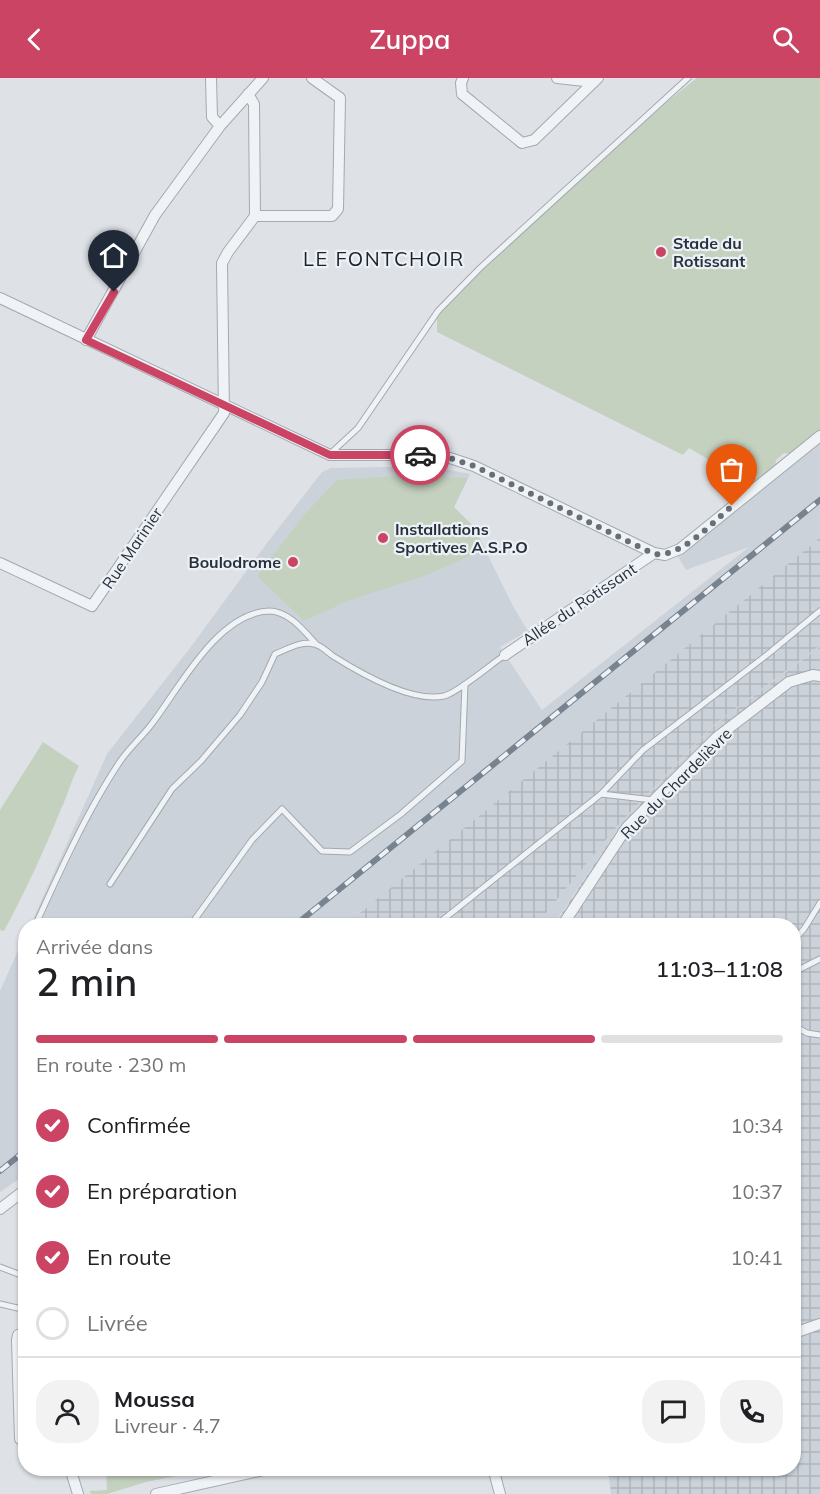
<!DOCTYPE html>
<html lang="fr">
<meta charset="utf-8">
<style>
body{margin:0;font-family:Mulish,sans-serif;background:#f2f2f2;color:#202124;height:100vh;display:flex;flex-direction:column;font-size:22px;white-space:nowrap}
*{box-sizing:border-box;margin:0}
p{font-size:20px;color:#757577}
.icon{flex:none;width:33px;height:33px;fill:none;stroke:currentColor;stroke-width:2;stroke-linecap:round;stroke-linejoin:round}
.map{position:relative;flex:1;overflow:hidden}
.side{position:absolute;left:18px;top:840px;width:783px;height:558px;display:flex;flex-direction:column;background:#fff;border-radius:24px;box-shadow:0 2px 4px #0004}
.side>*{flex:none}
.pin{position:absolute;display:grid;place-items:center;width:51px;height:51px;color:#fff;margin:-62px -26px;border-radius:50% 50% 50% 0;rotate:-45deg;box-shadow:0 0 6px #0007}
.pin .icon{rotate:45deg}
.courier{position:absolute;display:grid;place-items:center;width:60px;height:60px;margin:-30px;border:4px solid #cb4464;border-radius:50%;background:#fff;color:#222;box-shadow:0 2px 8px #0007}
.head em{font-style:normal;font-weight:600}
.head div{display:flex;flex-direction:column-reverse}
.head{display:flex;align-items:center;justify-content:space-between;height:102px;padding:0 18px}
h1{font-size:39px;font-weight:600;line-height:45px}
.bar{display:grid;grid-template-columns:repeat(4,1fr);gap:9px 6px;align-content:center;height:72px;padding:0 18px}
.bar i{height:8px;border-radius:4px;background:#e0e0e0}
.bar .on{background:#cb4464}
.bar p{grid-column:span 4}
.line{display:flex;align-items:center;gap:15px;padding:0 18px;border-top:2px solid #e0e0e0}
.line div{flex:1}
.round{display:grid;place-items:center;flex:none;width:63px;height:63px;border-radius:24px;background:#f2f2f2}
ol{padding:0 18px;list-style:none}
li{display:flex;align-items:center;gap:18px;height:66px}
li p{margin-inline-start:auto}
li .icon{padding:6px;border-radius:50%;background:#cb4464;color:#fff;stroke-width:4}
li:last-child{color:#757577}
li i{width:33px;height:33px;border:3px solid #e0e0e0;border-radius:50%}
header{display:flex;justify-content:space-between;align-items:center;height:78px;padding:0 18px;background:#cb4464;color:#fff;font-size:27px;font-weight:600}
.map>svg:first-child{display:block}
</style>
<header><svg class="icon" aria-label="back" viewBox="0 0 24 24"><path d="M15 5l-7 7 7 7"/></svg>Zuppa<svg class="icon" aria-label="search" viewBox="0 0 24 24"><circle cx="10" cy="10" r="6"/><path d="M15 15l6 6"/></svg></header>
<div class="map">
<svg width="820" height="1416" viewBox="0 0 820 1416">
<defs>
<pattern id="industrial-grid" width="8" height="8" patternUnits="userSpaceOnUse" patternTransform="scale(1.5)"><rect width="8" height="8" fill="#ccd2d9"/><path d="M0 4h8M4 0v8" fill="none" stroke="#afb5bb"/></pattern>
</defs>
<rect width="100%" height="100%" fill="#dee2e7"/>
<path fill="#ccd2d9" d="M820 363V569L711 650 621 746 553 847 30 848 107 676 190 570 267 465 322 394 331 390 430 388 470 396 454 429 474 449 514 530 528 553 500 569 542 632 749 469 686 492 677 477Z
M25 857V1097L0 1114V913Z"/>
<path fill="url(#industrial-grid)" d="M820 460V567L712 648 617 748 536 847 344 848Z
M820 569V1416H611L608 1391 794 1390V848H553L621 746 711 650Z"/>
<path fill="#c5d1bf" d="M697 0H820V353L792 376 784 375 776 382 775 390 754 406 743 402 689 370 683 377 437 254V239L469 204 534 144 668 23Z
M410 397 468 400 454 429 474 449 485 471 427 497 350 522 304 543 257 498 304 437 337 402Z
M43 664 79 688C71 702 68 717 61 731 44 773 25 814 4 853L0 852V732Z
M106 1391 200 1390V1393L146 1404 107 1416H91L90 1413 107 1412Z"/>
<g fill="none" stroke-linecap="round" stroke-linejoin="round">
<defs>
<path id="lane" d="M331 375 358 350 438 233 480 190 688 0
M601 716 643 672 768 576 820 533
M110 806 172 711 201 683 240 637 262 604 275 576C288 571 300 563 314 566 321 567 327 574 333 578 360 595 412 625 444 618 459 614 491 586 505 577
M35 848C59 795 87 733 119 685 128 671 141 660 151 647 179 611 217 535 269 533 289 533 304 553 316 566
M190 848 252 762 282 731 322 773 350 774 401 736 462 683 465 606
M435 848 601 716 653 722
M794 862 804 851 820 825
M794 894 820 881
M794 948 807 955 820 957
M0 1189 26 1199
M0 1226 26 1232"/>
<path id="street" d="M211 0 212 39 220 48
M463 0 461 5 462 16 522 65 534 62 598 0
M557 0 594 4
M255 138H332L338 131 340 20 312 0
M0 220 330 377H422L450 380 474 388 654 475 665 477 680 471 820 358
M86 262 155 137 220 48 263 0
M0 485 92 528 224 335 222 185 228 174 255 138 254 26 248 16
M505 577 654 475
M562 848 627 749 716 660 789 604 813 597 820 598
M0 1131 26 1111
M26 1254 18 1257 17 1262 20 1361 26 1366
M794 1255 820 1246
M70 1390 78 1416
M493 1390 500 1416
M156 1416 272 1390"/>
</defs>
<use href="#lane" stroke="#a3a9b1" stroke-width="7"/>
<use href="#street" stroke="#a3a9b1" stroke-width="12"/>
<use href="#lane" stroke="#f0f3f6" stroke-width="5"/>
<use href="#street" stroke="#f0f3f6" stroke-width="10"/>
<defs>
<path id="rail" d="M294 848 820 422
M0 1093 26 1072"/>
</defs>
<use href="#rail" stroke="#788390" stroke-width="6"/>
<use href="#rail" stroke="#edf1f5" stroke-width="4" stroke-dasharray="11" stroke-linecap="butt"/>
</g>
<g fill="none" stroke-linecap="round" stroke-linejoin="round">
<path stroke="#676f79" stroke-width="6" stroke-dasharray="0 10.8" d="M420 377 450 380 474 388 654 476C681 480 712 445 732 428"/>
<path stroke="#cb4464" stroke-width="8" d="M114 214 86 262 330 377H420"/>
</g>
<g fill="#cb4464" stroke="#edf1f5" stroke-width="2">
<circle cx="661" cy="174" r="6"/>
<circle cx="383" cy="460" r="6"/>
<circle cx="293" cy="484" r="6"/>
</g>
<g text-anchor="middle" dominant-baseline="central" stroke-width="4.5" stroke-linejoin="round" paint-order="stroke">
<g font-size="16" font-weight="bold" fill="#27313e" stroke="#edf1f5" text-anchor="start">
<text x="673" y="165">Stade du<tspan x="673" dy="18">Rotissant</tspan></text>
<text x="395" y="451">Installations<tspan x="395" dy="18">Sportives A.S.P.O</tspan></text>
<text x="281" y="484" text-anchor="end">Boulodrome</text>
</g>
<g font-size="16" fill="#27313e" stroke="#edf1f5">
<text transform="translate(132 470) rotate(-56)">Rue Marinier</text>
<text transform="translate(579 526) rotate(-34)">Allée du Rotissant</text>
<text transform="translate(676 705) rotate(-45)">Rue du Chardelièvre</text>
</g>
<g font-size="20" letter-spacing="1.5" fill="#1a222e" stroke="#edf1f5">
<text x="384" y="180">LE FONTCHOIR</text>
</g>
</g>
</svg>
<div class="pin" style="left:732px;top:428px;background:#ea580c"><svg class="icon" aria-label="bag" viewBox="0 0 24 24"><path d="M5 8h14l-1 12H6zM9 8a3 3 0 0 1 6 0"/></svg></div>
<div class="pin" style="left:114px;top:214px;background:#1f2937"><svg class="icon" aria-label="home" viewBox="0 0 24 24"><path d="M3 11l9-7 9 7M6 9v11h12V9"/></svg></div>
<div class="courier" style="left:420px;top:377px"><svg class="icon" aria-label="car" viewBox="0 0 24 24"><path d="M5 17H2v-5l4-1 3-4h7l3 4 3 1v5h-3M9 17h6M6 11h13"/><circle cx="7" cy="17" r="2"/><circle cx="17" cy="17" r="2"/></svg></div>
<section class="side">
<div class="head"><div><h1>2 min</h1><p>Arrivée dans</p></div><em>11:03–11:08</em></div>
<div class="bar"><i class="on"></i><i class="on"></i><i class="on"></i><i></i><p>En route · 230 m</p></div>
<ol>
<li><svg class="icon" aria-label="check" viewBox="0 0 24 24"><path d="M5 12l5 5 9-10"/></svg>Confirmée<p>10:34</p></li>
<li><svg class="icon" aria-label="check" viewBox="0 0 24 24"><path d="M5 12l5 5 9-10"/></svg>En préparation<p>10:37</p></li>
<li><svg class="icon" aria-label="check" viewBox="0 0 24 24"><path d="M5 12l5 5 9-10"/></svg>En route<p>10:41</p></li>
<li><i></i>Livrée</li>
</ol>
<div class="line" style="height:108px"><a class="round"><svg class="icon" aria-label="person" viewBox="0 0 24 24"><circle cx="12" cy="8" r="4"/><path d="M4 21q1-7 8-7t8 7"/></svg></a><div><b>Moussa</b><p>Livreur · 4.7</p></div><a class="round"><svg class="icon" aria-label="chat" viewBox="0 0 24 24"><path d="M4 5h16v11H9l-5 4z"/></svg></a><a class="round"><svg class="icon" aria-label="phone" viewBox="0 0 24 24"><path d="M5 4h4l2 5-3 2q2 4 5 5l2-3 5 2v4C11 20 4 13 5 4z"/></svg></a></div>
</section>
</div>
